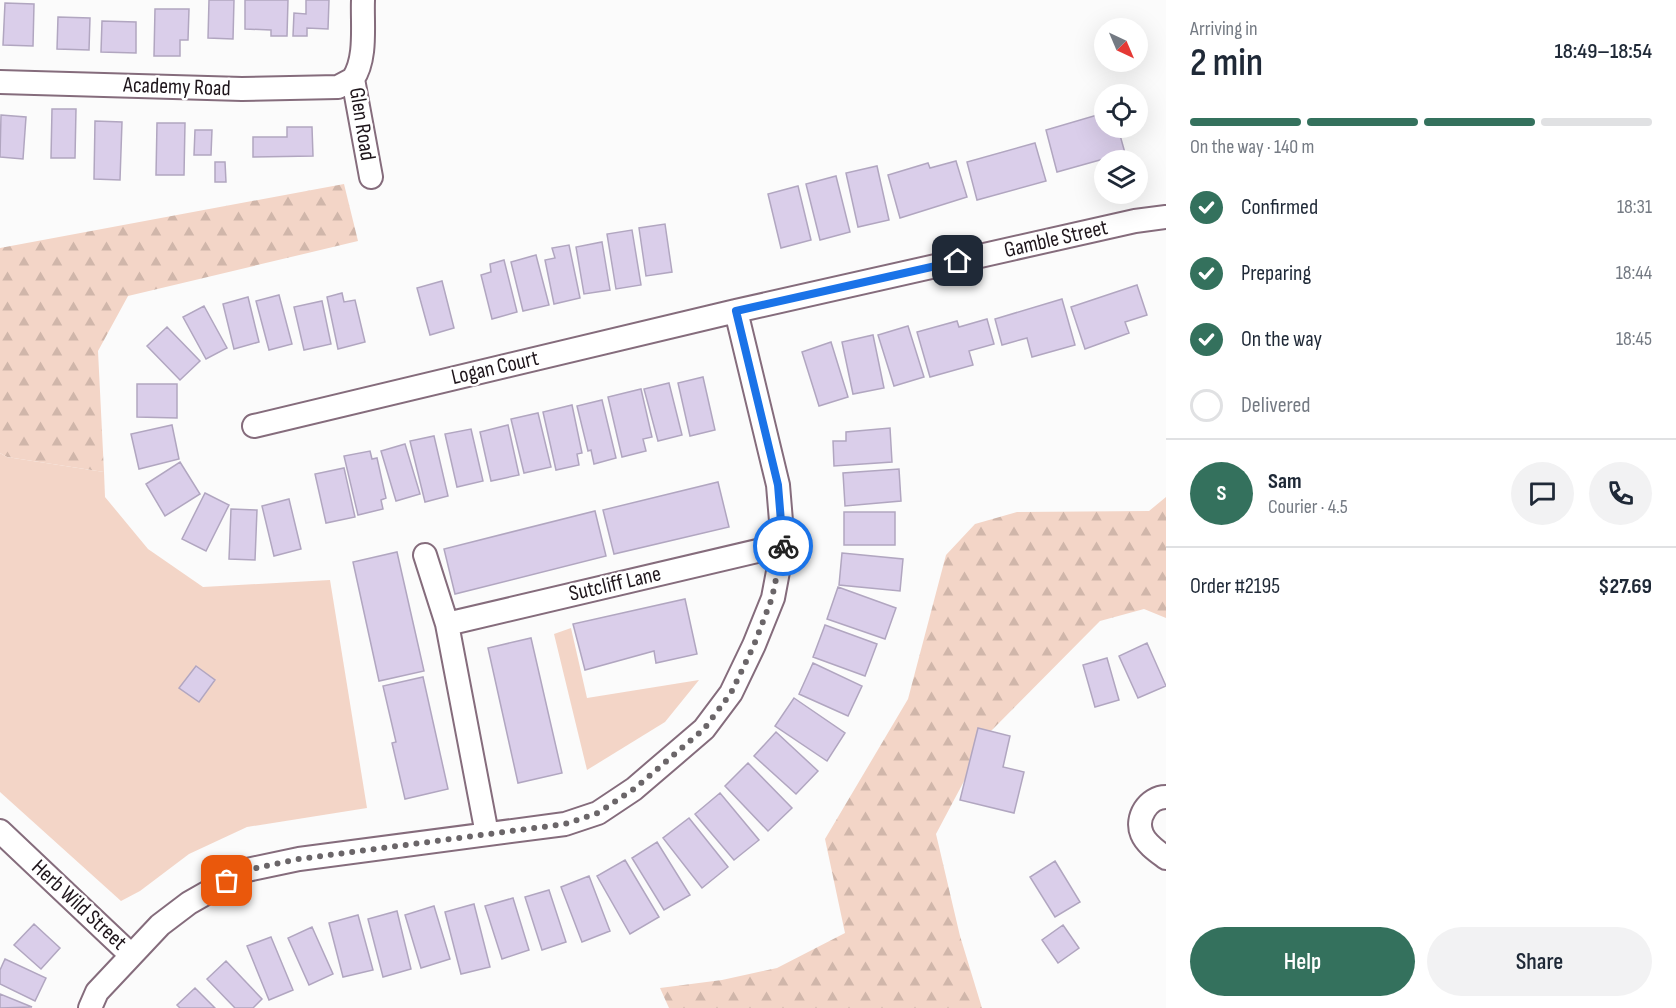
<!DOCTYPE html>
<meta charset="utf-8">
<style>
body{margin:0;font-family:"Sofia Sans Condensed",sans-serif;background:#f2f2f3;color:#1f2937;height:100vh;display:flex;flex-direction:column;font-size:22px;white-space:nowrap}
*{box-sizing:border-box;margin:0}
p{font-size:20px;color:#747a83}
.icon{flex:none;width:33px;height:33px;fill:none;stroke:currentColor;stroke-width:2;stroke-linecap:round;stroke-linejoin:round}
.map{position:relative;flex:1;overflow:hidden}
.details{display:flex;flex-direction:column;background:#fff;width:510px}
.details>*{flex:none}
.needle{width:39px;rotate:136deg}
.fabs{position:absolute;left:1094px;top:18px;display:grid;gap:12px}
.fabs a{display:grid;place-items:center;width:54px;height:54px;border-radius:50%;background:#fff;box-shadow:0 6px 24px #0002;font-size:30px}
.pin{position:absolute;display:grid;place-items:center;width:51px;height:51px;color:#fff;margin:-26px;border-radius:12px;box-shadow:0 3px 9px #0006}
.courier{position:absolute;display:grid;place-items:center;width:60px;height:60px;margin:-30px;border:4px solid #1a73e8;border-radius:50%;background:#fff;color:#222;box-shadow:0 2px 8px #0007}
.head em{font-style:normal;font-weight:600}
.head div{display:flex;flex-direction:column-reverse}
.head{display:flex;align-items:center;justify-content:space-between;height:102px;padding:0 24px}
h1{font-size:39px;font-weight:600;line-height:45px}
.bar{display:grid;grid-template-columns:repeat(4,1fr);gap:9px 6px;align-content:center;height:72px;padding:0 24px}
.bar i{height:8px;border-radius:4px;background:#e0e1e3}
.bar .active{background:#34715d}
.bar p{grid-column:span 4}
.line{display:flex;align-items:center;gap:15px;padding:0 24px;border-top:2px solid #e0e1e3}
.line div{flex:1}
.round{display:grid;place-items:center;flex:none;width:63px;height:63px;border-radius:32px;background:#f2f2f3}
ol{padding:0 24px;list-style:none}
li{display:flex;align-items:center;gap:18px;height:66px}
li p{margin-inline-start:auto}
li .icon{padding:6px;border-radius:50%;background:#34715d;color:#fff;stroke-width:4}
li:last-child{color:#747a83}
li i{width:33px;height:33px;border:3px solid #e0e1e3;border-radius:50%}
.cta{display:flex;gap:12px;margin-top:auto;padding:12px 24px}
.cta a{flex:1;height:69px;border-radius:36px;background:#34715d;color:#fff;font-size:24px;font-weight:600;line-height:69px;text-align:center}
.cta a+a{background:#f2f2f3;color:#1f2937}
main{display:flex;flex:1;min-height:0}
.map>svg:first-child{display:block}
</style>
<main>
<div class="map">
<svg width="1166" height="1008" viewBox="0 0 1166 1008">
<defs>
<pattern id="forest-firs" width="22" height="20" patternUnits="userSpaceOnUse" patternTransform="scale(1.5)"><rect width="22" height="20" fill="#f3d5c7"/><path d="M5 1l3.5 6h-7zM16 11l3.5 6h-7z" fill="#d0b6aa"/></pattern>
</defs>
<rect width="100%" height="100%" fill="#fbfbfb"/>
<path fill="url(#forest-firs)" d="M344 184 358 241 128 296 98 351 104 472 7 457 0 453V248Z
M1166 497V618L1144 609 1100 621 990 732 936 834 960 936 982 1008H669L660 988 722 980 777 968 845 933 825 839 908 699 946 555 975 524 1017 512 1149 511Z"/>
<path fill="#f3d5c7" d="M0 453 7 457 104 472 105 497 148 549 203 587 330 580 367 808 247 827 189 854 140 891 121 901 0 792Z
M571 628 587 698 699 680 665 722 587 770 554 634Z"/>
<path fill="#daceea" stroke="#b1a6c0" stroke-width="1.5" d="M209 0H234L233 39 208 38Z
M245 0H288L287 36H271V30L245 29Z
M306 0H329L328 29 307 28V36H293L294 13 306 14Z
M5 3 34 4 33 46 3 45Z
M155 9H189L188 40H180V56H154Z
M58 17 90 18 89 50 57 49Z
M102 21 136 22V53L101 52Z
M52 109H76L75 158H51Z
M1104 113V128H1118L1125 153 1057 172 1046 130Z
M1 115 26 117 23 159 0 157Z
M95 121 122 122 120 180 94 179Z
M157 123H185L184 175H156Z
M287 127H312L313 156 253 157V137H287Z
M195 130H212L211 155H194Z
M1035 143 1046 181 977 200 967 162Z
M956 161 967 197 900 218 888 175 928 163 930 168Z
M215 162H225L226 182H215Z
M877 166 889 220 858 227 846 173Z
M836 176 850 232 820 240 806 184Z
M798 186 811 240 781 248 768 194Z
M665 224 672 272 646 276 639 228Z
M632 230 641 285 616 289 607 234Z
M602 242 610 290 584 294 576 247Z
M569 245 580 298 554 304 545 260 555 258 552 248Z
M536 255 549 305 523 311 511 262Z
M504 260 517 312 492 319 481 275 491 272 490 264Z
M442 281 454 328 430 335 417 288Z
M1137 285 1147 315 1125 322 1129 333 1085 349 1071 307Z
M342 293 344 302 355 300 365 342 338 349 327 297Z
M279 295 292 344 269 350 256 301Z
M248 297 259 342 234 349 223 304Z
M1062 299 1075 345 1032 357 1027 338 1002 345 995 319Z
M322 301 331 344 304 350 294 307Z
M204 306 227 348 206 359 183 317Z
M987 319 994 344 969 351 973 365 930 377 917 332 957 321 959 327Z
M908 326 924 377 894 386 878 335Z
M167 327 200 361 180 380 147 346Z
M873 335 884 388 853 394 842 342Z
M831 342 848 397 819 406 802 352Z
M703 377 715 430 690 436 678 383Z
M669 383 682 435 658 441 644 389Z
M137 384H177V418L137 417Z
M641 389 652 437 643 439 646 451 622 457 608 397Z
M602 400 616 458 594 464 591 450 588 451 577 406Z
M572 405 582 453 577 454 579 465 556 470 543 412Z
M538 413 551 467 524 473 511 419Z
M172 425 179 459 139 469 131 434Z
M508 425 519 475 491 481 480 432Z
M890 428 892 462 834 466 833 441H846V432Z
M471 429 483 481 457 487 445 434Z
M434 436 448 496 425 502 410 441Z
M405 444 420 494 396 501 381 451Z
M370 451 372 459 377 458 386 498 381 500 383 509 358 515 344 456Z
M180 462 200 494 165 516 146 484Z
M344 468 355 517 326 523 315 474Z
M899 469 901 501 845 506 843 473Z
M718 482 729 527 614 554 603 510Z
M205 493 229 505 206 551 182 539Z
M289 499 301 549 274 556 262 506Z
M231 509 257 510 255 560 229 559Z
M595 511 606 556 455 594 444 549Z
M844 512H895V545H844Z
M397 552 424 671 379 681 353 562Z
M842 553 903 559 900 591 839 585Z
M838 587 896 608 885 639 827 619Z
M685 599 697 654 656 663 654 651 585 670 573 624Z
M825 625 877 644 865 676 813 657Z
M531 638 562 773 518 783 488 648Z
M1147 643 1166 686 1138 698 1119 656Z
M1107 658 1119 700 1095 707 1083 665Z
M813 663 862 686 848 716 799 694Z
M196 666 215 680 199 702 179 688Z
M423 677 448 789 405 799 392 743 396 742 383 686Z
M794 698 845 733 827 761 775 726Z
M978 728 1010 736 1003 767 1024 772 1014 813 960 800Z
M776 732 818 771 796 794 754 756Z
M748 763 792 808 768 831 725 786Z
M720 793 759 840 734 860 695 814Z
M689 818 728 867 702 888 663 838Z
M657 842 690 895 664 910 632 858Z
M625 860 659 917 630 934 597 876Z
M1055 861 1080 902 1055 917 1030 877Z
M589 876 610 931 582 942 561 887Z
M549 890 566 942 542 950 525 897Z
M513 898 529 950 502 959 485 906Z
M474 904 490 967 461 974 445 912Z
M434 906 450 959 421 968 405 915Z
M397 911 411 969 383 977 368 919Z
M358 915 373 970 343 977 329 923Z
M34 924 60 948 41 969 14 945Z
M1063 925 1079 948 1058 963 1042 940Z
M312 927 333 974 309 985 288 938Z
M271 937 293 990 269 1000 247 946Z
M5 959 46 978 35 1001 0 984V970Z
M226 961 262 999 253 1008H235L207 979Z
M195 988 215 1008H180L177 1005Z
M0 994 32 1007 0 1008Z"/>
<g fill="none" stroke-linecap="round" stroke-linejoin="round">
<defs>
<path id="minor" d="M363 0C362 25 367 58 353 79L371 177
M0 82 242 89 338 87 353 79
M254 426 736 311 1135 221 1166 217
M425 555 447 624 487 834
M447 624 783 545
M1166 797C1148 797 1135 818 1142 834 1146 844 1158 852 1166 858
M0 831 131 955
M90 1008 97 992 160 925 189 903 247 870 299 859 565 824 598 813 634 789 704 729 731 693 754 645 773 598 783 545 778 485 736 311"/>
</defs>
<use href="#minor" stroke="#856c7c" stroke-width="26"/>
<use href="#minor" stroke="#fff" stroke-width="22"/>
</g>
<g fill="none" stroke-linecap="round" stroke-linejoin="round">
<path stroke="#6b6669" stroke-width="6" stroke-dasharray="0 10.8" d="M227 881 247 870 299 859 565 824 598 813 634 789 704 729 731 693 754 645 772 598 783 546"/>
<path stroke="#1a73e8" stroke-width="8" d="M783 546 778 485 736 311 958 261"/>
</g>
<g text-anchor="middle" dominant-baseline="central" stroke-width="5" stroke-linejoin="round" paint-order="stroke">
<g font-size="22" fill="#1e151b" stroke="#fff">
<text transform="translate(177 87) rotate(2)">Academy Road</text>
<text transform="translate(362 124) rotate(81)">Glen Road</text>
<text transform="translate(1056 239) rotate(-13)">Gamble Street</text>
<text transform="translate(495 368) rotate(-13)">Logan Court</text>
<text transform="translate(615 584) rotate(-13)">Sutcliff Lane</text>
<text transform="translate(79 905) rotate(43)">Herb Wild Street</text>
</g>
</g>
</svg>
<div class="fabs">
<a><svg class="needle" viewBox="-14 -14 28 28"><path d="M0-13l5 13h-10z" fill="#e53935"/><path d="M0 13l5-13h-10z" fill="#747a83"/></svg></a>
<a><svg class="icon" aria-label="locate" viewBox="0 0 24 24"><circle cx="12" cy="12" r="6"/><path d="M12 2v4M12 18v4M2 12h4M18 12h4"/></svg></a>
<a><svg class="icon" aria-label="layers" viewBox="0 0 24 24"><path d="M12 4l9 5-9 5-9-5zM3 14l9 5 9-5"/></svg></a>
</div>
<div class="pin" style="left:227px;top:881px;background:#ea580c"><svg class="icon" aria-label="bag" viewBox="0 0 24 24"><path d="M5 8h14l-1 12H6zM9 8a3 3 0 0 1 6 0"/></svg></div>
<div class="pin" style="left:958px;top:261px;background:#1f2937"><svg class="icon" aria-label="home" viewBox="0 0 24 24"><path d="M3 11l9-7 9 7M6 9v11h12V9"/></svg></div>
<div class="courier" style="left:783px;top:546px"><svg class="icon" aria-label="bike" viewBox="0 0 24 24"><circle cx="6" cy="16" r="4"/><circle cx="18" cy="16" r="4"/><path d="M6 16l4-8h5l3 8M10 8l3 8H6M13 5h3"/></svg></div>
</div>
<section class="details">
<div class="head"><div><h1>2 min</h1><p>Arriving in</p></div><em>18:49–18:54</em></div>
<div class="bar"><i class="active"></i><i class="active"></i><i class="active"></i><i></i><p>On the way · 140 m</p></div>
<ol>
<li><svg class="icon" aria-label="check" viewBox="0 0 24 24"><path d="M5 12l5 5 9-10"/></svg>Confirmed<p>18:31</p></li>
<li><svg class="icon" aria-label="check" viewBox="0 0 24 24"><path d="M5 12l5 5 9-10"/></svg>Preparing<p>18:44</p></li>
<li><svg class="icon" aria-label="check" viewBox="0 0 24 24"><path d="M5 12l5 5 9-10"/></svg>On the way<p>18:45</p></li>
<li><i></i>Delivered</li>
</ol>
<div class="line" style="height:108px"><b class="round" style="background:#34715d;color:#fff">S</b><div><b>Sam</b><p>Courier · 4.5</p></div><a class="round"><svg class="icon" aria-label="chat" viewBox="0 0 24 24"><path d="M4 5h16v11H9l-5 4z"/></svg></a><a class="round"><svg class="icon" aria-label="phone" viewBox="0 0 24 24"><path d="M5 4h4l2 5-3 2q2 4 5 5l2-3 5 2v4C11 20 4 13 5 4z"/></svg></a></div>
<div class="line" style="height:78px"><div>Order #2195</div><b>$27.69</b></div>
<div class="cta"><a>Help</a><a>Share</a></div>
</section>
</main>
